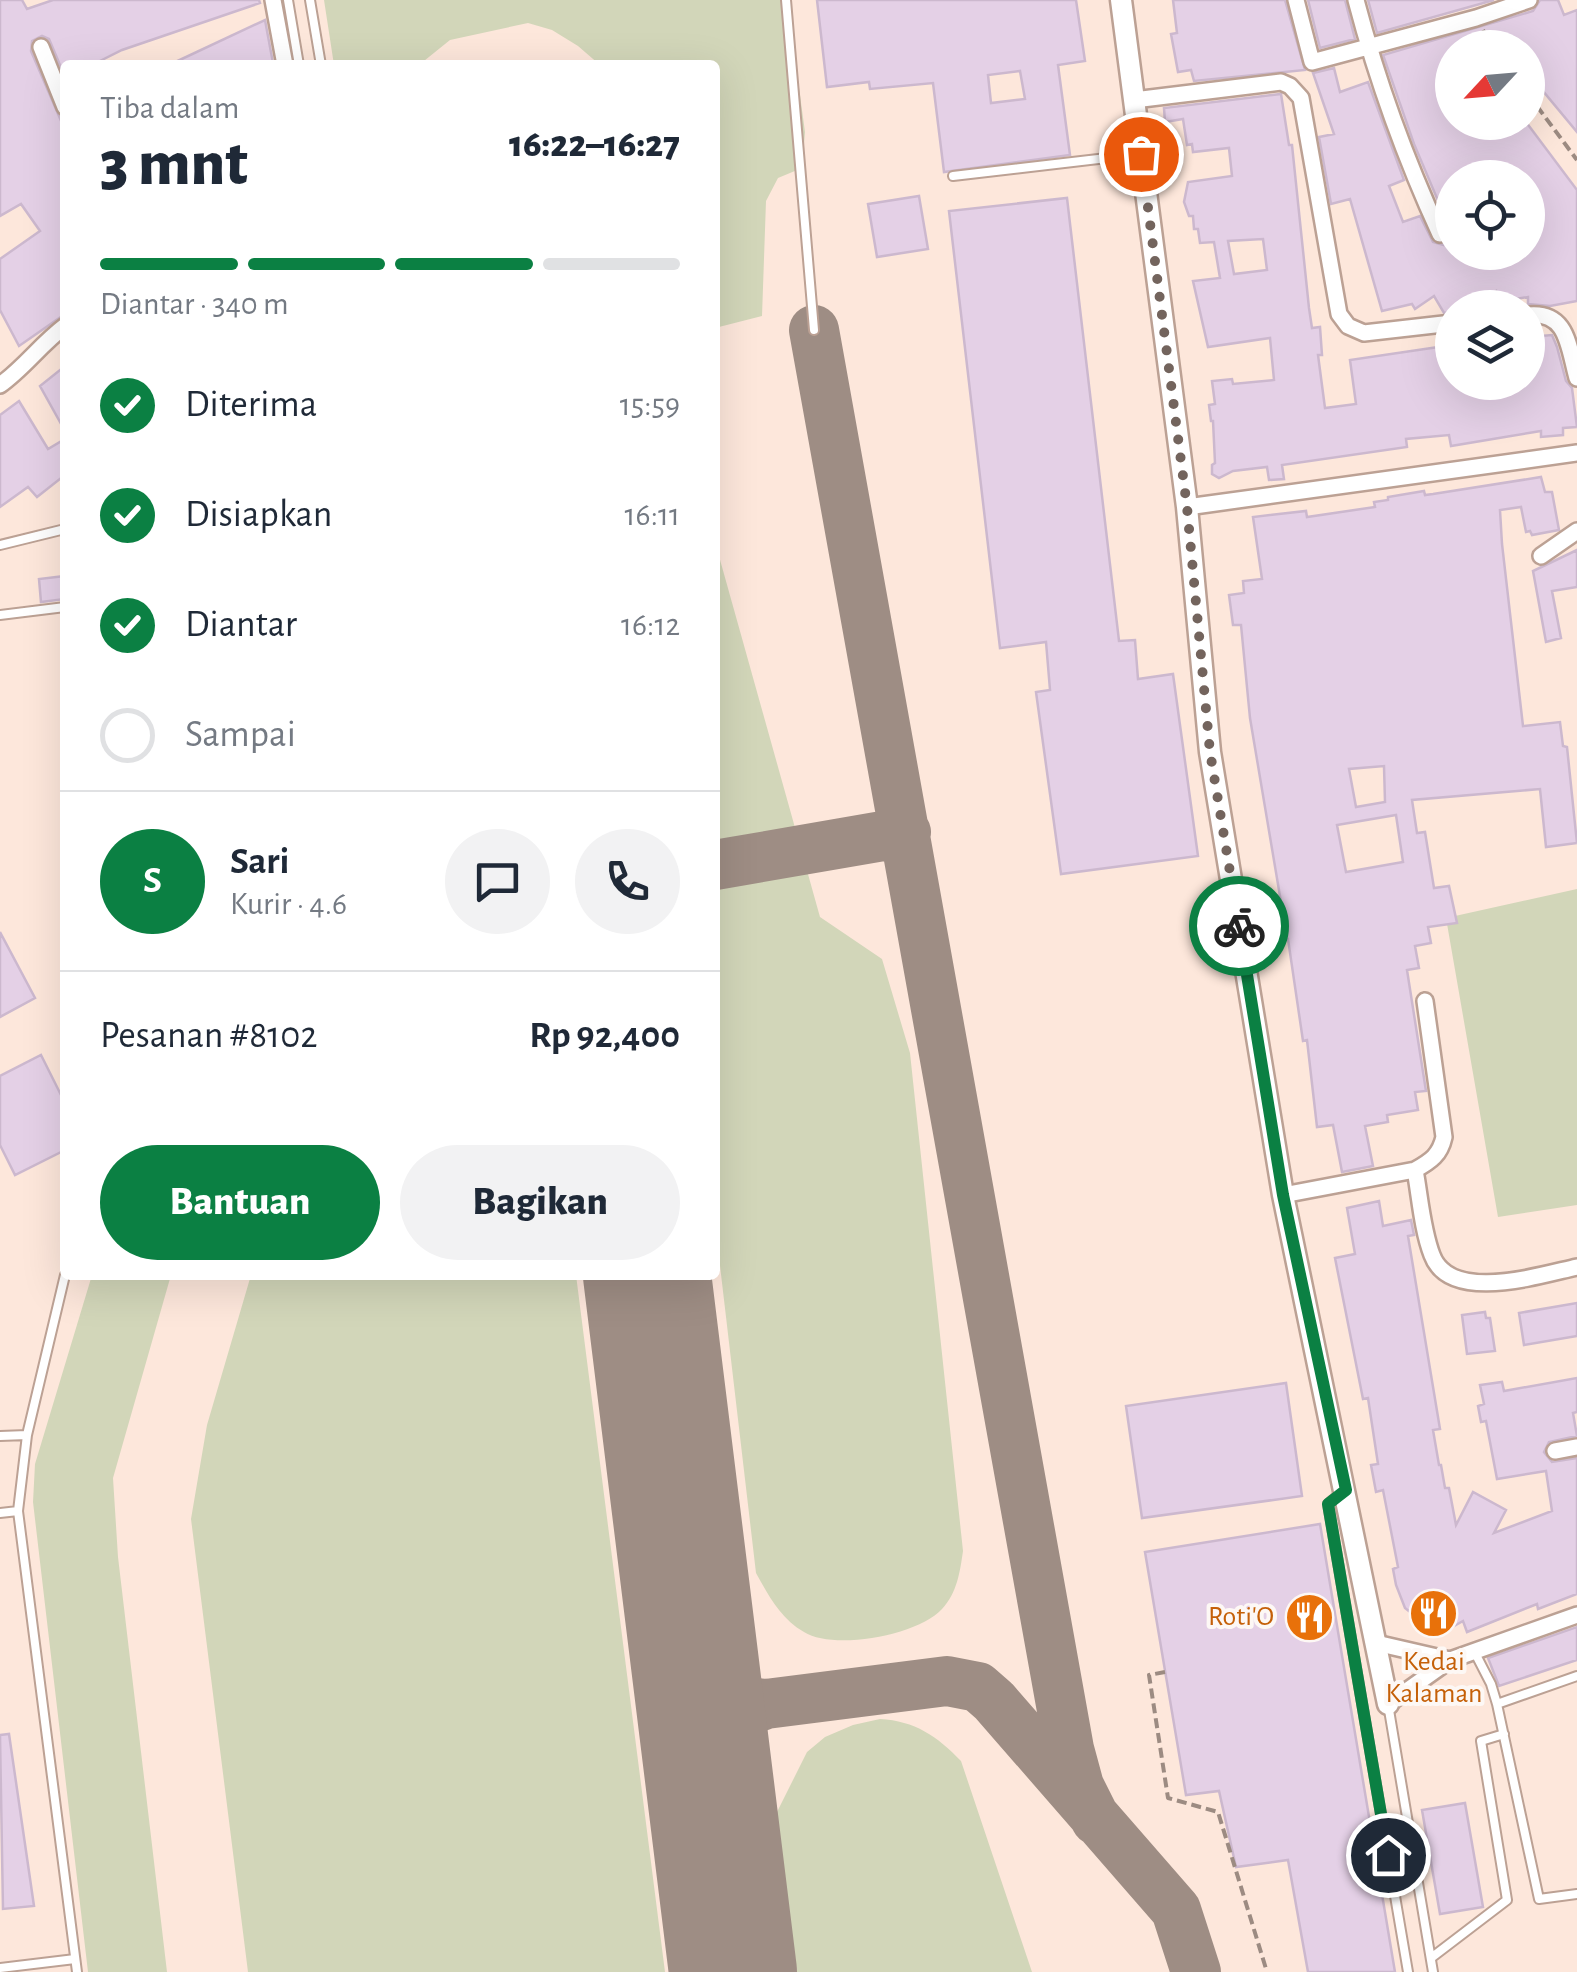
<!DOCTYPE html>
<html lang="id">
<meta charset="utf-8">
<style>
body{margin:0;font-family:"Alegreya Sans",sans-serif;background:#f2f2f3;color:#1f2937;height:100vh;display:flex;flex-direction:column;font-size:38px;white-space:nowrap}
*{box-sizing:border-box;margin:0}
p{font-size:32px;color:#747a83}
.icon{flex:none;width:55px;height:55px;fill:none;stroke:currentColor;stroke-width:2;stroke-linecap:round;stroke-linejoin:round}
.map{position:relative;flex:1;overflow:hidden}
.drawer{position:absolute;left:60px;top:60px;width:660px;height:1220px;display:flex;flex-direction:column;background:#fff;border-radius:10px;box-shadow:0 10px 40px #0002}
.drawer>*{flex:none}
.needle{width:65px;rotate:244deg}
.controls{position:absolute;left:1435px;top:30px;display:grid;gap:20px}
.controls a{display:grid;place-items:center;width:110px;height:110px;border-radius:50%;background:#fff;box-shadow:0 10px 40px #0002;font-size:50px}
.pin{position:absolute;display:grid;place-items:center;width:85px;height:85px;color:#fff;margin:-42px;border:5px solid #fff;border-radius:50%;box-shadow:0 2px 10px #0007}
.courier{position:absolute;display:grid;place-items:center;width:100px;height:100px;margin:-50px;border:8px solid #0b8043;border-radius:50%;background:#fff;color:#222;box-shadow:0 2px 12px #0007}
.headline em{font-style:normal;font-weight:800}
.headline div{display:flex;flex-direction:column-reverse}
.headline{display:flex;align-items:center;justify-content:space-between;height:170px;padding:0 40px}
h1{font-size:65px;font-weight:800;line-height:75px}
.bar{display:grid;grid-template-columns:repeat(4,1fr);gap:15px 10px;align-content:center;height:120px;padding:0 40px}
.bar i{height:12px;border-radius:8px;background:#e0e1e3}
.bar .current{background:#0b8043}
.bar p{grid-column:span 4}
.line{display:flex;align-items:center;gap:25px;padding:0 40px;border-top:2px solid #e0e1e3}
.line div{flex:1}
.round{display:grid;place-items:center;flex:none;width:105px;height:105px;border-radius:52px;background:#f2f2f3}
ol{padding:0 40px;list-style:none}
li{display:flex;align-items:center;gap:30px;height:110px}
li p{margin-inline-start:auto}
li .icon{padding:10px;border-radius:50%;background:#0b8043;color:#fff;stroke-width:4}
li:last-child{color:#747a83}
li i{width:55px;height:55px;border:5px solid #e0e1e3;border-radius:50%}
.cta{display:flex;gap:20px;margin-top:auto;padding:20px 40px}
.cta a{flex:1;height:115px;border-radius:60px;background:#0b8043;color:#fff;font-size:40px;font-weight:800;line-height:115px;text-align:center}
.cta a+a{background:#f2f2f3;color:#1f2937}
.map>svg:first-child{display:block}
</style>
<div class="map">
<svg width="1577" height="1972" viewBox="0 0 1577 1972">
<rect width="100%" height="100%" fill="#fde7db"/>
<path fill="#d2d6b9" d="M324 0H787L805 132 802 168 778 178 766 201 762 316 715 328V65H600L578 46 552 30 528 23 450 40 419 65H334Z
M720 392 717 549 820 917 882 959 910 1053 963 1551C960 1572 957 1593 942 1609 919 1635 834 1651 804 1632 780 1618 769 1596 756 1573L715 1223V393Z
M1577 889V1205L1498 1217 1446 918Z
M92 1275H171L113 1478 118 1557 167 1972H88L33 1502 35 1464Z
M251 1275H576L665 1972H248L191 1519 207 1425Z
M880 1719C915 1721 937 1736 961 1761L1032 1972H797L776 1814 807 1752 825 1737 853 1725Z"/>
<g fill="none" stroke-linecap="round" stroke-linejoin="round">
<path stroke="#9e8d84" stroke-width="50" d="M814 330 1069 1749 1079 1786 1096 1820
M715 865 906 832
M691 1633C703 1677 717 1700 766 1704L947 1681 978 1687 994 1701 1176 1910 1196 1972
M709 1779C714 1738 725 1718 766 1704"/>
<path stroke="#9e8d84" stroke-width="128" d="M647 1275 733 1972"/>
</g>
<path fill="#e4d0e6" stroke="#ccb8ce" stroke-width="2.5" fill-rule="evenodd" d="M0 0H22L27 9 53 0H259L260 3 122 50 100 61 102 65H65V77L49 39 42 36 32 41 31 51 65 130V314L19 346 0 310V259L40 231 21 204 0 216Z
M817 0H1076L1085 61 1058 65 1070 155 944 172 933 83 870 89 869 82 827 87ZM1020 71 1025 99 991 103 988 75Z
M1173 0H1285L1305 70 1194 81 1191 70 1178 72 1171 34 1177 33Z
M1308 0H1345L1355 39 1320 48Z
M1368 0H1494L1377 33Z
M1540 0H1558L1564 15 1577 10V132L1528 73V48H1452V122H1526L1577 190V301L1550 306 1528 304V297L1497 302 1496 291 1465 308H1452V312L1444 313 1434 296 1415 309 1412 304 1382 311 1350 199 1331 204 1319 137 1334 134 1313 73 1334 68 1340 92 1368 82 1404 180 1389 186 1403 222 1420 216 1433 242 1444 245 1450 240V229L1414 144 1383 55 1533 11ZM1452 178H1528V252H1452Z
M265 20 273 63 169 65Z
M1281 94 1289 145H1292L1309 308 1312 328 1320 327 1322 355H1318L1325 408 1356 404 1350 360 1452 345V382H1528V326H1539L1541 336 1552 335 1557 347 1566 381 1572 388 1577 427 1563 428V435L1541 437V431L1451 446 1449 435 1406 439 1407 447 1282 465 1284 479 1269 480 1267 467 1233 471 1219 478 1212 474V465L1215 463 1213 421H1211L1209 405 1215 404 1212 381 1232 379 1233 384 1274 380 1270 338 1208 347 1193 281 1220 278 1214 242 1200 243 1198 229H1194L1193 216H1189L1184 202 1188 182 1232 176 1229 148 1193 152 1192 144 1187 145 1183 119 1165 122 1164 108ZM1263 239 1267 270 1234 274 1228 241Z
M919 196 928 249 877 257 868 204Z
M1067 198 1119 641 1135 640 1138 679 1173 674 1198 856 1061 874 1036 692 1050 690 1046 642 1000 648 949 211Z
M65 366V431L40 386Z
M19 401 48 449 65 439V475L37 497 28 487 0 507V415Z
M1541 477 1545 492H1552L1559 530 1532 535 1530 531 1526 532 1521 507 1500 510 1502 544 1523 726 1560 722 1563 746 1567 747 1577 843 1546 847 1540 789 1412 800 1417 833 1425 832 1434 888 1449 886 1457 923 1428 927 1431 943 1415 946 1419 968 1407 970 1426 1091 1415 1092 1418 1110 1387 1115 1388 1122 1365 1126 1373 1166 1342 1172 1333 1125 1317 1127 1307 1040 1303 1041 1288 939 1284 940 1281 921 1284 920 1250 718 1241 625H1233L1229 595 1244 593 1243 581 1262 579 1253 517 1306 511 1307 517 1375 507 1374 502 1388 500V497L1424 491 1425 495 1433 494ZM1384 766 1385 802 1356 807 1349 769ZM1396 815 1403 862 1346 872 1337 825Z
M1577 550V587L1552 591 1561 638 1546 642 1533 571Z
M65 576V599L41 602 39 579Z
M0 932 35 998 0 1017Z
M41 1055 65 1103V1150L15 1175 0 1145V1076Z
M1379 1201 1383 1226 1411 1220 1414 1235 1408 1236 1440 1429 1433 1430 1439 1465H1441L1445 1488H1449L1456 1525 1473 1492 1506 1510 1494 1533 1552 1511 1546 1471 1497 1479 1486 1421 1481 1422 1478 1406 1484 1404 1480 1385 1502 1382 1504 1391 1577 1378V1412L1573 1413 1577 1436 1549 1442 1544 1452 1552 1462 1577 1458V1594L1538 1609 1537 1604 1467 1632 1463 1621 1447 1630 1429 1627 1405 1608 1396 1585 1393 1569 1398 1567 1383 1490 1376 1492 1371 1465 1378 1464 1368 1398 1363 1399 1335 1258 1355 1254 1347 1208Z
M1577 1303V1336L1524 1345 1519 1313Z
M1485 1312 1486 1318H1490L1495 1351 1467 1354 1462 1315Z
M1286 1383 1302 1496 1142 1518 1126 1406Z
M1320 1524 1395 1972H1308L1288 1860 1236 1867 1219 1791 1186 1795 1145 1552Z
M1577 1627V1660L1499 1686 1488 1658Z
M9 1734 34 1906 3 1909 0 1735Z
M1465 1803 1483 1907 1440 1914 1422 1810Z"/>
<g fill="none" stroke-linecap="round" stroke-linejoin="round">
<defs>
<path id="lane" d="M288 0 299 65
M310 0 321 65
M786 0 814 330
M953 176 1141 154
M0 545 65 529
M0 615 65 607
M65 1275 27 1435 18 1511 77 1972
M0 1436 27 1435
M1342 1492 1328 1504 1408 1972
M0 1513 18 1511
M1474 1651 1491 1684 1497 1704
M1577 1676 1497 1704 1539 1899 1577 1894
M1388 1704 1433 1972
M1431 1958 1507 1900 1481 1741 1504 1734
M0 1968 75 1959"/>
<path id="street" d="M273 0 285 65
M1296 0 1312 62 1476 18 1529 0
M1356 0C1377 80 1405 158 1440 234
M41 47 65 107
M1134 100 1281 82 1290 86 1301 98 1339 314 1348 326 1364 333 1452 323
M1528 315C1568 311 1568 346 1577 378
M0 385C24 368 41 344 65 326
M1187 507 1577 453
M1541 556 1577 531
M1415 1170C1420 1197 1422 1229 1432 1255 1450 1304 1540 1275 1577 1267
M1283 1195 1415 1170C1431 1161 1440 1155 1444 1137L1425 1001
M1555 1451 1577 1447
M1376 1643 1450 1660
M1388 1704 1450 1660 1577 1615"/>
<path id="secondary" d="M1121 0 1187 507 1210 752 1283 1195 1388 1704"/>
</defs>
<use href="#lane" stroke="#bca194" stroke-width="12"/>
<use href="#street" stroke="#bca194" stroke-width="20"/>
<use href="#secondary" stroke="#bca194" stroke-width="25"/>
<path stroke="#9c8b82" stroke-width="4" stroke-dasharray="10 5" stroke-linecap="butt" d="M1483 30 1494 48
M1528 94 1577 160
M1165 1672 1149 1675 1168 1798 1218 1812 1267 1972"/>
<use href="#lane" stroke="#fff" stroke-width="8"/>
<use href="#street" stroke="#fff" stroke-width="15"/>
<use href="#secondary" stroke="#fff" stroke-width="20"/>
</g>
<g fill="none" stroke-linecap="round" stroke-linejoin="round">
<path stroke="#73645d" stroke-width="10" stroke-dasharray="0 18" d="M1141 154 1187 507 1210 752 1239 926"/>
<path stroke="#0b8043" stroke-width="12" d="M1239 926 1283 1195 1346 1490 1328 1504 1388 1855"/>
</g>
<defs>
<symbol id="restaurant-disc" viewBox="-11 -11 22 22"><circle r="9.5" fill="#e8710a" stroke="#fdf8f5"/><path d="M-5-6h1v4h1v-4h1v4h1v-4h1v5L-1.5 .5V6h-2V.5L-5-1ZM5-6V6H3V1.5H1.5Q1.5-4 5-6Z" fill="#fff"/></symbol>
</defs>
<g fill-rule="evenodd">
<use href="#restaurant-disc" x="1406" y="1586" width="55" height="55"/>
<use href="#restaurant-disc" x="1282" y="1590" width="55" height="55"/>
</g>
<g text-anchor="middle" dominant-baseline="central" stroke-width="8" stroke-linejoin="round" paint-order="stroke">
<g font-size="28" fill="#c56008" stroke="#fdf8f5" text-anchor="end">
<text x="1274" y="1617">Roti'O</text>
<text x="1434" y="1662" text-anchor="middle">Kedai<tspan x="1434" dy="32">Kalaman</tspan></text>
</g>
</g>
</svg>
<div class="controls">
<a><svg class="needle" viewBox="-14 -14 28 28"><path d="M0-13l5 13h-10z" fill="#e53935"/><path d="M0 13l5-13h-10z" fill="#747a83"/></svg></a>
<a><svg class="icon" aria-label="locate" viewBox="0 0 24 24"><circle cx="12" cy="12" r="6"/><path d="M12 2v4M12 18v4M2 12h4M18 12h4"/></svg></a>
<a><svg class="icon" aria-label="layers" viewBox="0 0 24 24"><path d="M12 4l9 5-9 5-9-5zM3 14l9 5 9-5"/></svg></a>
</div>
<div class="pin" style="left:1141px;top:154px;background:#ea580c"><svg class="icon" aria-label="bag" viewBox="0 0 24 24"><path d="M5 8h14l-1 12H6zM9 8a3 3 0 0 1 6 0"/></svg></div>
<div class="pin" style="left:1388px;top:1855px;background:#1f2937"><svg class="icon" aria-label="home" viewBox="0 0 24 24"><path d="M3 11l9-7 9 7M6 9v11h12V9"/></svg></div>
<div class="courier" style="left:1239px;top:926px"><svg class="icon" aria-label="bike" viewBox="0 0 24 24"><circle cx="6" cy="16" r="4"/><circle cx="18" cy="16" r="4"/><path d="M6 16l4-8h5l3 8M10 8l3 8H6M13 5h3"/></svg></div>
<section class="drawer">
<div class="headline"><div><h1>3 mnt</h1><p>Tiba dalam</p></div><em>16:22–16:27</em></div>
<div class="bar"><i class="current"></i><i class="current"></i><i class="current"></i><i></i><p>Diantar · 340 m</p></div>
<ol>
<li><svg class="icon" aria-label="check" viewBox="0 0 24 24"><path d="M5 12l5 5 9-10"/></svg>Diterima<p>15:59</p></li>
<li><svg class="icon" aria-label="check" viewBox="0 0 24 24"><path d="M5 12l5 5 9-10"/></svg>Disiapkan<p>16:11</p></li>
<li><svg class="icon" aria-label="check" viewBox="0 0 24 24"><path d="M5 12l5 5 9-10"/></svg>Diantar<p>16:12</p></li>
<li><i></i>Sampai</li>
</ol>
<div class="line" style="height:180px"><b class="round" style="background:#0b8043;color:#fff">S</b><div><b>Sari</b><p>Kurir · 4.6</p></div><a class="round"><svg class="icon" aria-label="chat" viewBox="0 0 24 24"><path d="M4 5h16v11H9l-5 4z"/></svg></a><a class="round"><svg class="icon" aria-label="phone" viewBox="0 0 24 24"><path d="M5 4h4l2 5-3 2q2 4 5 5l2-3 5 2v4C11 20 4 13 5 4z"/></svg></a></div>
<div class="line" style="height:130px"><div>Pesanan #8102</div><b>Rp 92,400</b></div>
<div class="cta"><a>Bantuan</a><a>Bagikan</a></div>
</section>
</div>
